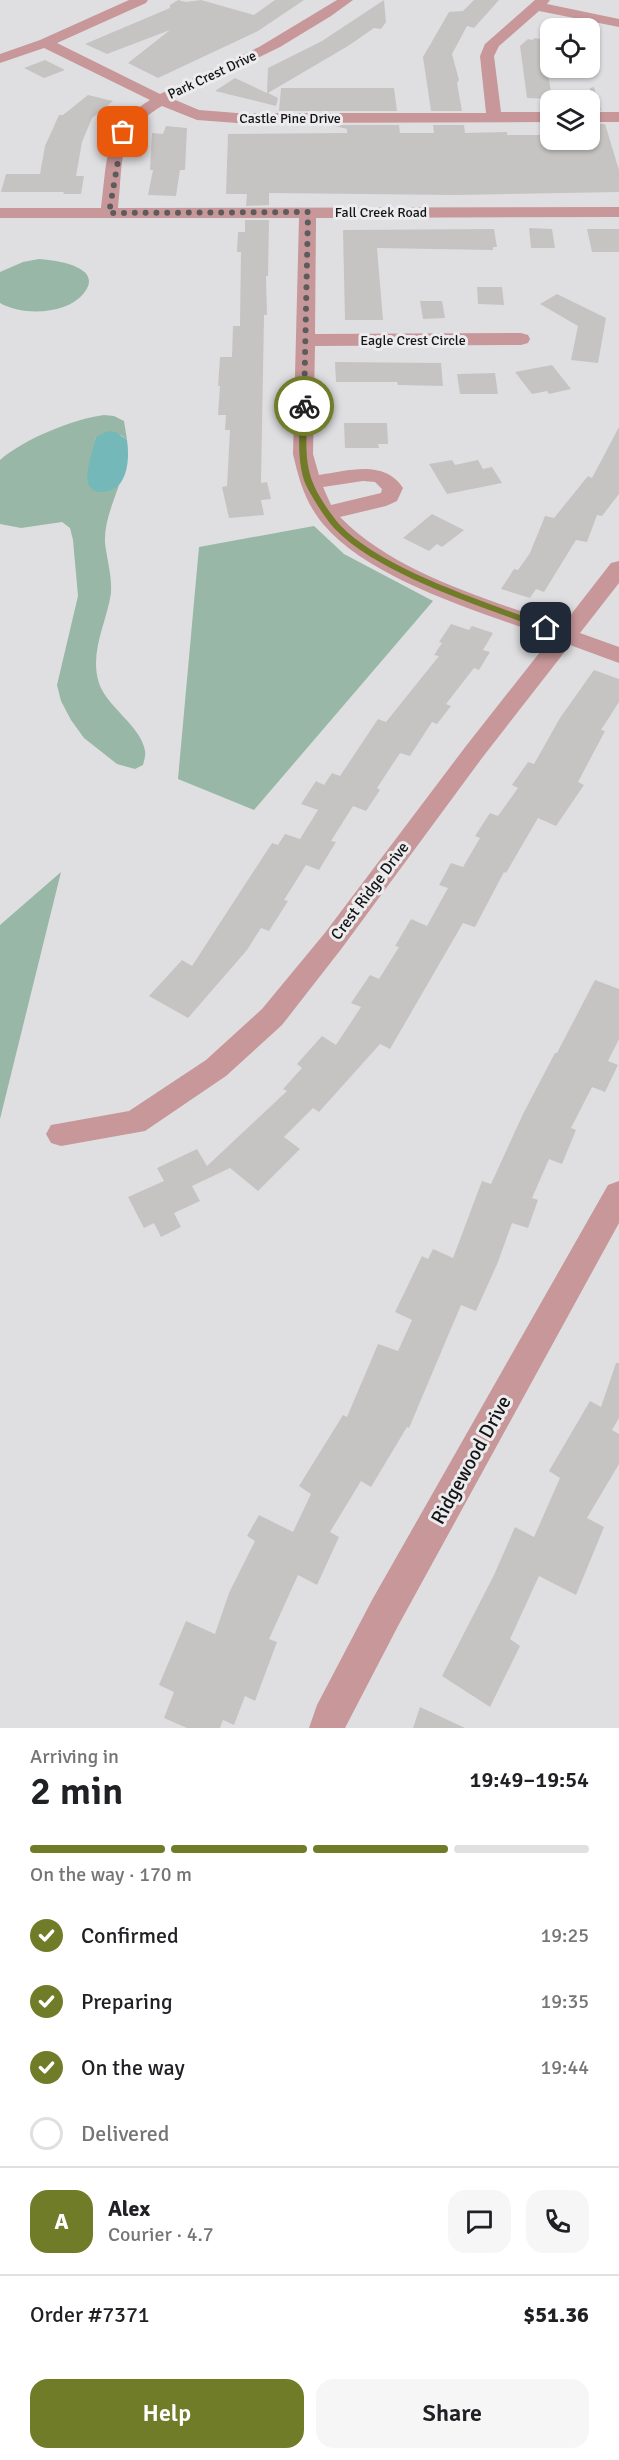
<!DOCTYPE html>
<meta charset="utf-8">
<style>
body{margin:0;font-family:Signika,sans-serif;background:#f6f6f6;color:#202124;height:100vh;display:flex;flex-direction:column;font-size:22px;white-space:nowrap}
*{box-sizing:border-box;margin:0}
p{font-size:20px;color:#757577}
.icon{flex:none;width:33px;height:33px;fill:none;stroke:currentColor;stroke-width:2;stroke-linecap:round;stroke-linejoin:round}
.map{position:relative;height:1728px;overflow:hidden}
.panel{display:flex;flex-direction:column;background:#fff;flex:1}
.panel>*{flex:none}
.tools{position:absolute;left:540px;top:18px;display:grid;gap:12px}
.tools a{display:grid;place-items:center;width:60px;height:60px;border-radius:12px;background:#fff;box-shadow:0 2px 4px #0004;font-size:30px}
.pin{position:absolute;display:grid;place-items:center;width:51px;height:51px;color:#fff;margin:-26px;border-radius:12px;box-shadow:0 3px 9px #0006}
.courier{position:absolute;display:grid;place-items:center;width:60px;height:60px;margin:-30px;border:4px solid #707c28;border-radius:50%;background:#fff;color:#222;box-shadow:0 2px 8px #0007}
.summary em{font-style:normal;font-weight:600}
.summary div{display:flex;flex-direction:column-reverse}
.summary{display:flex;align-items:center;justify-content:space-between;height:102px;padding:0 30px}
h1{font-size:39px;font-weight:600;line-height:45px}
.bar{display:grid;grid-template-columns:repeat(4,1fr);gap:9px 6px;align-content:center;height:72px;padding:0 30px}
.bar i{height:8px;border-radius:4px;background:#e0e0e0}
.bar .current{background:#707c28}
.bar p{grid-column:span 4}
.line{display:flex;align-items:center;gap:15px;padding:0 30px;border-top:2px solid #e0e0e0}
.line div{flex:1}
.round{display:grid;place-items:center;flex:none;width:63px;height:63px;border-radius:18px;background:#f6f6f6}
ol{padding:0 30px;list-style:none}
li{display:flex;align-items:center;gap:18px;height:66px}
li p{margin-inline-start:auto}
li .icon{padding:6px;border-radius:50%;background:#707c28;color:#fff;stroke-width:4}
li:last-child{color:#757577}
li i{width:33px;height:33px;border:3px solid #e0e0e0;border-radius:50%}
.cta{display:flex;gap:12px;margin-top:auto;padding:12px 30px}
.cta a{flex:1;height:69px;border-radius:18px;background:#707c28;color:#fff;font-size:24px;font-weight:600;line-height:69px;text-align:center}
.cta a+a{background:#f6f6f6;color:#202124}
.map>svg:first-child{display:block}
</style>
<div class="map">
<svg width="619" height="1728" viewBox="0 0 619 1728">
<rect width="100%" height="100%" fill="#dfdfe2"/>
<path fill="#98b7a7" d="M39 259C54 260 105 266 84 293 67 315 22 316 0 303V272L23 262Z
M104 415 114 416 124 421 127 440 121 435 96 437 88 478 113 489 119 485C113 503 104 523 105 543 107 560 112 575 111 593 107 622 89 652 99 683 106 706 142 727 145 751 146 755 144 761 143 765L135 769 117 764 84 738 71 720 61 701 57 685 78 596 73 540 70 528 62 522 21 528 0 524V460C24 439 73 419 104 415Z
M314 526 344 554 433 601 254 810 178 779 199 547Z
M61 872 0 1119V925Z"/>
<path fill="#75b8b9" d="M108 431 116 432 127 440C129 454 129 473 119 485 112 493 91 496 88 483 85 471 93 450 96 437Z"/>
<path fill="#c6c4c2" d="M178 0 186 2 201 0 254 15 275 0H304L258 31 158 78 128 63 170 30 107 54 85 44 170 8V5Z
M384 0 386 22 381 29 374 28 348 46 268 93 278 98 276 106 215 91 235 78 267 93 268 68 322 41Z
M474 0H499L474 28 467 26 452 54 459 80 457 83 462 111H431L423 57 449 12 463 11Z
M535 38 550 41V47L545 52 552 99 527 98 520 46 528 39 532 40Z
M45 60 65 70 44 78 24 68Z
M594 87 601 110H590V88Z
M281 88H394L397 111H279Z
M88 95 113 101 92 118 82 142 76 176H84L81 194H63L64 192H1L6 174H40L45 146 59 115H63Z
M590 124H605L619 170V192L455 195 269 193V205L246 206 247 194H226L228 134 347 133V129L331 125H399L400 133H434L433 125H464L465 133 507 132V135H550V140H590Z
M166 126 187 128 185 170H180L176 196 148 195 153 170H150L152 133 163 134Z
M245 220H269L268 276H266L267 315H264L261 483 267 482 271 499 261 500 264 515 229 518 222 487 227 486 230 430H225L226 415H218L220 386H218L220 357H232L233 326H240L241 252H237L238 232H245Z
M529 228 552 229 555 248H531Z
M494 229 497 247H493V250L377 248 383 320H345L343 230Z
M587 229H619V252H592Z
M477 287H502L504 305 478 304Z
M557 294 606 318 598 363 571 360 578 326 540 304Z
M420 301H442L445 318 423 319Z
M335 362 441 363 443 386 398 385 397 382H336Z
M552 365 571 389 549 394 547 391 532 394 515 372Z
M495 373 498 394H460L457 374Z
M344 423H387L388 444H378L379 448H345Z
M619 427V494L602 516 597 515 587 542 576 540 544 592 536 589 530 598 501 589 514 569 518 570 530 553 545 516 554 518 588 476 592 478Z
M452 460 455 465 478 460 483 469 492 467 502 483 447 494 429 464Z
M432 514 464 530 442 547 437 544 429 551 403 538Z
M451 624 469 630 472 626 493 633 483 650 490 652 479 670 474 668 446 704 451 706 437 724 432 722 410 756 400 753 377 788 380 790 366 811 353 806 331 841 336 842 319 870 306 865 284 900 288 901 269 931 261 928 247 950 188 1018 149 996 182 960 192 966 272 843 278 845 285 834 300 839 318 810 301 804 316 781 324 785 332 773 340 776 378 719 386 722 439 656 434 655 442 643 439 642Z
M594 670 619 679V702L601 730 605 731 578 782 584 785 556 826 538 818 506 873 504 872 475 927 463 923 390 1049 380 1044 319 1112 313 1108 284 1137 300 1149 258 1191 230 1168 192 1186 200 1201 174 1213 181 1227 161 1237 154 1223 144 1228 128 1197 164 1181 157 1168 197 1149 207 1166 287 1091 283 1089 302 1068 297 1064 322 1036 336 1045 361 1007 351 1003 370 975 379 979 399 947 395 946 411 919 427 926 448 888 439 885 451 863 463 867 480 838 475 836 490 813 498 816 518 788 512 785 528 762 534 764 560 718Z
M595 980 619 989V1039L608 1061 618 1065 605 1092 592 1087 571 1128 576 1130 562 1164 549 1159 532 1198 538 1200 528 1228 512 1223 498 1262 476 1311 461 1305 409 1428 407 1427 371 1487 361 1481 330 1532 339 1537 317 1585 298 1575 269 1639 277 1642 255 1701 245 1696 234 1725 223 1720 220 1728H187L164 1718 174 1692 159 1685 186 1621 215 1634 229 1593 255 1541 247 1536 259 1515 293 1532 311 1494 299 1486 343 1415 347 1417 378 1344 398 1351 412 1320 395 1312 422 1256 428 1259 433 1249 453 1258 482 1181 491 1184 523 1114 555 1053H557Z
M616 1363H619V1418L612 1430 619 1434V1464L587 1518 604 1527 576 1595 539 1576 510 1639 520 1646 490 1707 442 1676 494 1575 515 1527 534 1537 560 1478 549 1471 590 1401 601 1407Z
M420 1707 465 1728H413Z"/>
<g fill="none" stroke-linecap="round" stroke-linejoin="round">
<path fill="#c79799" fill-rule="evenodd" d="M129 0H148L146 3 57 43 160 94 259 47 337 0H353L331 16 280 47 173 99 199 110 237 113H486L480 56 485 44 535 0H550L547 4 619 19V27L539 11 499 46 494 56 501 112H550V122L237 123 197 120 162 106C115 134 124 160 118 208L619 207V217L316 218 315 334 521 333 528 335 530 339 528 343 521 345 315 346 313 454 319 475C348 471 384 459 403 488L397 501 386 506 340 517C397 575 487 598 562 626L611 563 619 561V583L580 633 619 647V663L570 645 482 758 342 948 282 1025 226 1076 145 1131 61 1146 51 1143 46 1134 51 1125 129 1111 206 1060 262 1009 324 934 466 746 551 638C482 612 371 581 323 524 305 502 299 480 293 454L299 218H0V208H101C108 159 102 129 150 100L44 48 0 63V54L40 40ZM363 481 375 482 382 489 381 493 331 505 323 487Z
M590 112H619V122H590Z
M619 1181V1223L398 1626 345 1728H309L317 1705 372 1600 608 1185Z"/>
</g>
<path fill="#707c28" d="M304 403 308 406C307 431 303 459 313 483 318 496 331 515 340 525 382 570 490 603 549 626V630H543C482 606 379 575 335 529 326 520 310 494 305 483 296 458 300 431 300 406Z"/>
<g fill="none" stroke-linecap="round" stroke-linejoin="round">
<path stroke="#5c5c5d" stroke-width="6" stroke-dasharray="0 10.8" d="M123 132 109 213 308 212 304 406"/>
</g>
<g text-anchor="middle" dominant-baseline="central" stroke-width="6" stroke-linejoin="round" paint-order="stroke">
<g font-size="14" fill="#151516" stroke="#ececef">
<text transform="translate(212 75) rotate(-25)">Park Crest Drive</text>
<text x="290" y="118">Castle Pine Drive</text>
<text x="381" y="212">Fall Creek Road</text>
<text x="413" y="340">Eagle Crest Circle</text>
</g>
<g font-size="16" fill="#151516" stroke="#ececef">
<text transform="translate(370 891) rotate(-53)">Crest Ridge Drive</text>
</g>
<g font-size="20" fill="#151516" stroke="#ececef">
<text transform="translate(471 1460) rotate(-61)">Ridgewood Drive</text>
</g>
</g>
</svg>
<div class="tools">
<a><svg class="icon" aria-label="locate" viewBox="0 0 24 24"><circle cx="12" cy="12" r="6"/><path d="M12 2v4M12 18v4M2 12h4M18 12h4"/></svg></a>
<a><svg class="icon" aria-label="layers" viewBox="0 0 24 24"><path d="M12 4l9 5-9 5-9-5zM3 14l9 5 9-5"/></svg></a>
</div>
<div class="pin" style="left:123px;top:132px;background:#ea580c"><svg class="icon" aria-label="bag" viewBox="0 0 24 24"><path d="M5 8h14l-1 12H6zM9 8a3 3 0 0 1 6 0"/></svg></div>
<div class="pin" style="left:546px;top:628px;background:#1f2937"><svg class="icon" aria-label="home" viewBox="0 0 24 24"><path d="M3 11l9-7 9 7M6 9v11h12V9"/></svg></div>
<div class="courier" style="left:304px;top:406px"><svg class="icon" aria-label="bike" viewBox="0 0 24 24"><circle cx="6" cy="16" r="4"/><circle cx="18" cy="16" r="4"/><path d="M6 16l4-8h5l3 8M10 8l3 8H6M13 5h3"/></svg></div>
</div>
<section class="panel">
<div class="summary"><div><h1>2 min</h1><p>Arriving in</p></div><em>19:49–19:54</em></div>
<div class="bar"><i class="current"></i><i class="current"></i><i class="current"></i><i></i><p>On the way · 170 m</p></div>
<ol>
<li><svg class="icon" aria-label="check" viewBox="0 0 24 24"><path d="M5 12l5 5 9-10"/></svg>Confirmed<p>19:25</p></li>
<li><svg class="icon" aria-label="check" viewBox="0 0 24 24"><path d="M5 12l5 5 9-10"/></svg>Preparing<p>19:35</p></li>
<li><svg class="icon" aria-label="check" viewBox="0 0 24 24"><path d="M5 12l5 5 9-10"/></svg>On the way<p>19:44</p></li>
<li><i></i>Delivered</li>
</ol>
<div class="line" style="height:108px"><b class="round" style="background:#707c28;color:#fff">A</b><div><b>Alex</b><p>Courier · 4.7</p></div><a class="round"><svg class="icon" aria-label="chat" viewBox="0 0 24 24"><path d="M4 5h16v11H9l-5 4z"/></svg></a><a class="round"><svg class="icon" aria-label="phone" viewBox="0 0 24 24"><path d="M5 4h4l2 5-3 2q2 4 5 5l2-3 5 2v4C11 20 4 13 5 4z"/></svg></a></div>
<div class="line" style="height:78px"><div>Order #7371</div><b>$51.36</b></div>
<div class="cta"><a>Help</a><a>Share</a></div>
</section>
